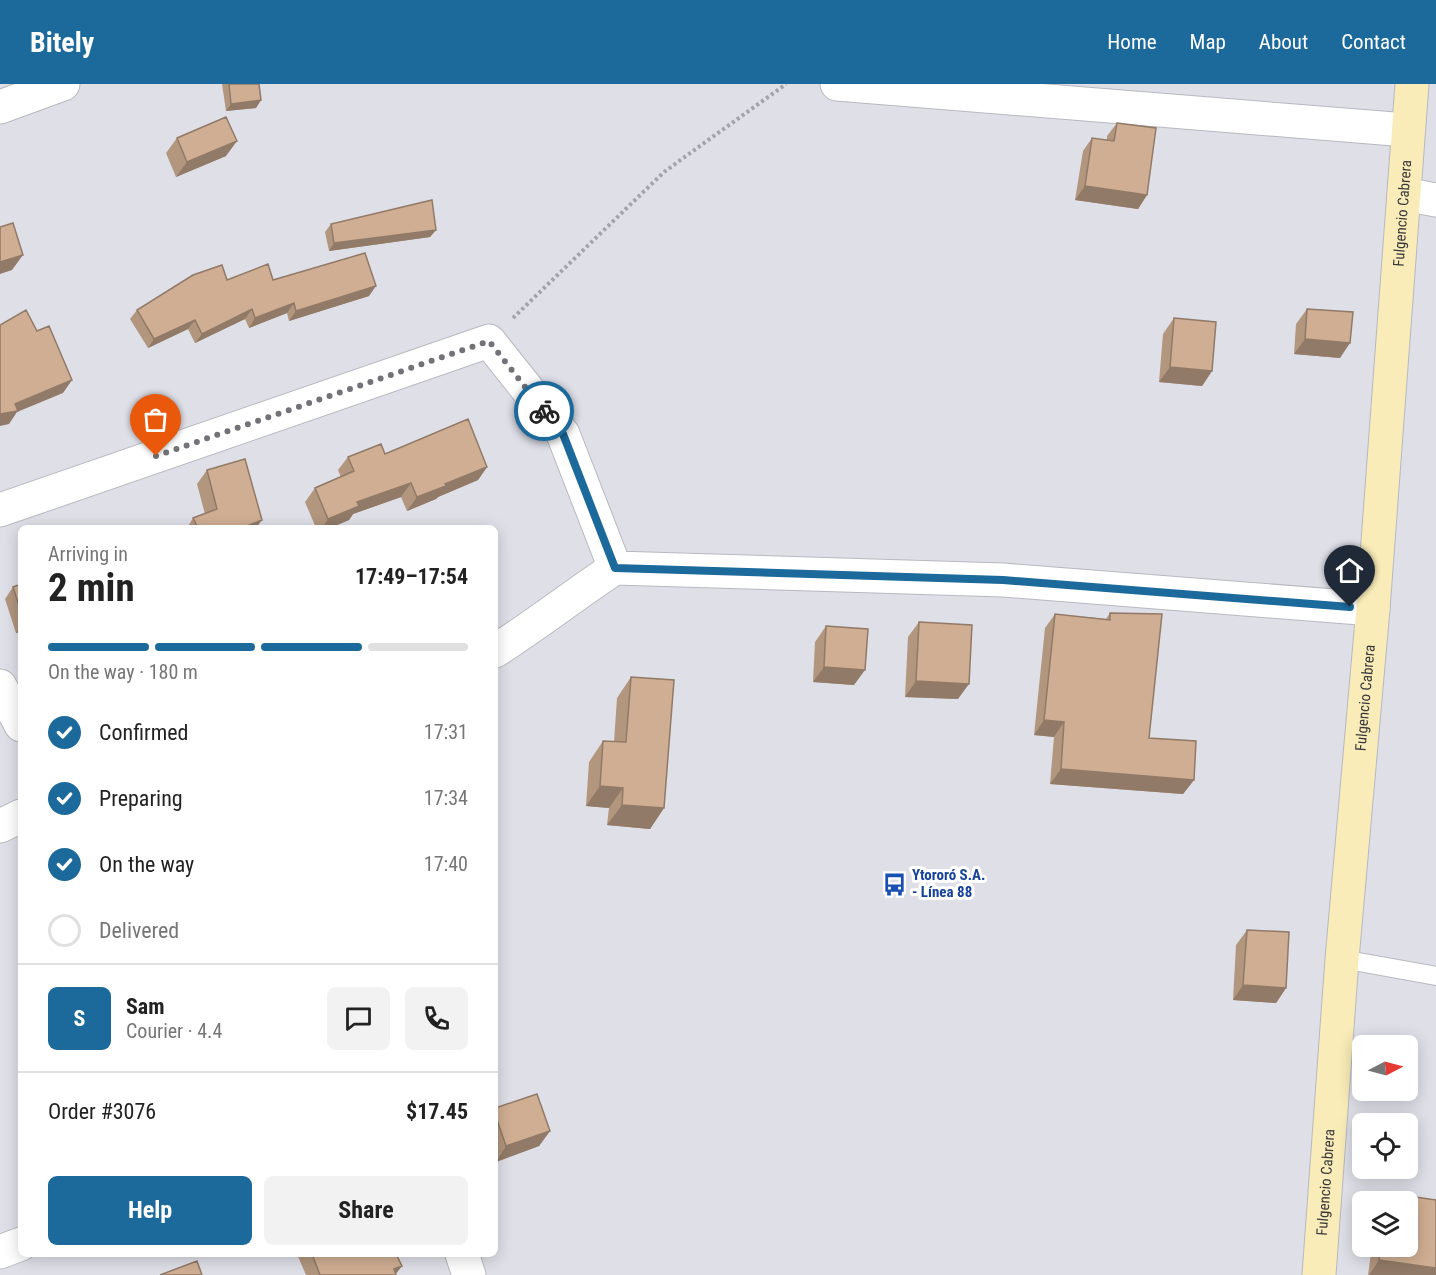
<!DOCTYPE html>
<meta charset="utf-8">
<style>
body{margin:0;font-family:"Roboto Condensed",sans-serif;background:#f2f2f2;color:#222;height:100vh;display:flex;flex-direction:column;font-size:22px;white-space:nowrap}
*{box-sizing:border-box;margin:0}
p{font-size:20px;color:#767676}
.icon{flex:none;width:33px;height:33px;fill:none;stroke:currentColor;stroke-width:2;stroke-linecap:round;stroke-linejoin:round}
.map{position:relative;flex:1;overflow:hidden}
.panel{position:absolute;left:18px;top:441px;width:480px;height:732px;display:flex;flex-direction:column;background:#fff;border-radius:9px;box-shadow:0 3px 15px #0003}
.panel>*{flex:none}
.needle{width:39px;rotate:84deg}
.tools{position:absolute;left:1352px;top:951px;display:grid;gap:12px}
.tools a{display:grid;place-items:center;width:66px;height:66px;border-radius:9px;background:#fff;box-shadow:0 3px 15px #0003;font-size:30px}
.pin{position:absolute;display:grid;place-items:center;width:51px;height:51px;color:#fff;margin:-62px -26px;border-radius:50% 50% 50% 0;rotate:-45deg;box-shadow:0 0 6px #0007}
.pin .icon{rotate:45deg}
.courier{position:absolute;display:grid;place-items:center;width:60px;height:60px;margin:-30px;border:4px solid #1c699b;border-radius:50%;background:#fff;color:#222;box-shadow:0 2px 8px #0007}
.overview em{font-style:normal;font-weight:700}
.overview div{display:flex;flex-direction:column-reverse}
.overview{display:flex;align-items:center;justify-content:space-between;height:102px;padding:0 30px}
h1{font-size:39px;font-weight:700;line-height:45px}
.bar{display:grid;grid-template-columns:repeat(4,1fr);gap:9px 6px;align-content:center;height:72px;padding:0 30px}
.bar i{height:8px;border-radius:4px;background:#e0e0e0}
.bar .on{background:#1c699b}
.bar p{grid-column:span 4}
.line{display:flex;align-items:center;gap:15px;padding:0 30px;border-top:2px solid #e0e0e0}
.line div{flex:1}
.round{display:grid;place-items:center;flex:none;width:63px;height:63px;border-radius:9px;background:#f2f2f2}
ol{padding:0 30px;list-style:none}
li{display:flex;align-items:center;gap:18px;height:66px}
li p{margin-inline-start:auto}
li .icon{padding:6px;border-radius:50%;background:#1c699b;color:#fff;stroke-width:4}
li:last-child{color:#767676}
li i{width:33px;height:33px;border:3px solid #e0e0e0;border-radius:50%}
.button{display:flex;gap:12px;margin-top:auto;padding:12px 30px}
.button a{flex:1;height:69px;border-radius:9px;background:#1c699b;color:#fff;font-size:24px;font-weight:700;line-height:69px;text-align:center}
.button a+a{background:#f2f2f2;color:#222}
header{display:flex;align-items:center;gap:36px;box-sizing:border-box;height:84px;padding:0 30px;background:#1c699b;color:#fff}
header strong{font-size:28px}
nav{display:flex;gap:33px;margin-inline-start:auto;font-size:21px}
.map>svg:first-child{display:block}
</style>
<header>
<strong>Bitely</strong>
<nav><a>Home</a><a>Map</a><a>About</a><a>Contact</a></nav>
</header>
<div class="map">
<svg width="1436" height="1191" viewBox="0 0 1436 1191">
<rect width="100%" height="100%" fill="#dfdfe8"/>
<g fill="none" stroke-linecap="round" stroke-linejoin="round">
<defs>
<path id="service" d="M1342 875 1436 892"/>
<path id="minor" d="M837 0 1407 46
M0 23 63 0
M1404 110 1436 116
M0 426 489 257 563 350 615 484 1003 496 1373 525
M495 567C536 541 574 511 615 484
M0 602 21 641
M0 742 21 732
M0 1168 21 1160
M462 1170 469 1191"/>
<g id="secondary">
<path id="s1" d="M1319 1191 1342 875 1373 525 1412 0"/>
</g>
</defs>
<use href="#service" stroke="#b8b8c0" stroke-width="20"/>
<use href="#minor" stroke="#b8b8c0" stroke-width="35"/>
<use href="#secondary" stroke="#b8b8c0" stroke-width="35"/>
<path stroke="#a3a3aa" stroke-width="4" stroke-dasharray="3 3" stroke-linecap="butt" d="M513 234 664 88 786 0"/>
<use href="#service" stroke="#fff" stroke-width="18"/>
<use href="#minor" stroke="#fff" stroke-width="33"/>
<use href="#secondary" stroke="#f9ecb8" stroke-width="33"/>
</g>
<path fill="#b2967e" d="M222 0H259L261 16 256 24 226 27Z
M1117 39 1147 111 1138 125 1075 116 1083 67 1092 54 1107 56V52Z
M177 54 226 72 176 93 166 69Z
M331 140 436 146 430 153 329 167 325 148Z
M227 196H273L369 212 289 237 287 229 249 244 245 235 195 259 188 245 148 264 130 235 137 226Z
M1307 225 1340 274 1294 270 1296 240Z
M1174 234 1212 287 1202 302 1159 298 1163 250Z
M385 370 487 383 478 396 438 413 436 415 407 427 401 413 353 430 349 436 330 444H316L305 418 315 404 341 393 338 386 348 373Z
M207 386 256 444H187L193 434 205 430 197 400Z
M21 500V548L16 549 5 515 13 503Z
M1110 529 1149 654 1194 696 1183 710 1050 700 1054 653 1034 651 1045 544 1055 530 1106 535Z
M919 538 958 615 905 613 908 553Z
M826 542 854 601 813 598 815 558Z
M631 593 664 724 650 745 607 741 609 724 586 722 589 678 603 657 614 658 617 614Z
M1247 846 1286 904 1276 919 1233 916 1236 861Z
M495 1024 550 1047 539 1062 496 1078Z
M1388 1109 1436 1116V1191H1368L1372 1162H1407V1118H1382Z
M297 1170H396V1191H306Z"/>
<path fill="#917a67" d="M261 16 256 24 226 27 231 20Z
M237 57 226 72 176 93 187 78Z
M1085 102 1147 111 1138 125 1075 116Z
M436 146 430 153 329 167 334 159Z
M23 171 12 186 0 190V178Z
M376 202 369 212 289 237 296 227Z
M294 219 287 229 249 244 255 234Z
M252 225 245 235 195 259 202 250Z
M195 236 188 245 148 264 154 255Z
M1305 255 1350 259 1340 274 1294 270Z
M1170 283 1212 287 1202 302 1159 298Z
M72 296 63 309 17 328 9 340 0 342V330L15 320Z
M487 383 478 396 438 413 436 415 407 427 417 413 445 400Z
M411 399 401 413 353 430 349 436 330 444H322L328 435 357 418Z
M262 436 256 444H242Z
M21 542V548L16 549Z
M824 583 865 586 854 601 813 598Z
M916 597 969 600 958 615 905 613Z
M1044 636 1064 638 1054 653 1034 651Z
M1061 685 1194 696 1183 710 1050 700Z
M600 702 623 704 609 724 586 722Z
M622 721 664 724 650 745 607 741Z
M1243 901 1286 904 1276 919 1233 916Z
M550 1047 539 1062 496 1078 506 1062Z
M1379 1176 1436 1184V1191H1369Z
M402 1182 395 1191 394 1185Z"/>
<path fill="#cfae93" stroke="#917a67" stroke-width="1.5" d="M229 0H259L261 16 231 20Z
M226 33 237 57 187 78 177 54Z
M1117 39 1156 44 1147 111 1085 102 1092 54 1114 57Z
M432 116 436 146 334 159 331 140Z
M13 139 23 171 0 178V143Z
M365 169 376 202 296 227 294 219 255 234 252 225 202 250 195 236 154 255 137 226 193 191 222 181 227 196 268 180 273 196Z
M1307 225 1353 228 1350 259 1305 255Z
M26 226 37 247 49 242 72 296 15 320 18 327 0 330V241Z
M1174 234 1216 238 1212 287 1170 283Z
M468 335 487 383 445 400 446 402 417 413 411 399 357 418 359 422 328 435 315 404 354 387 348 373 381 360 385 370Z
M245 375 262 436 242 444H198L193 434 217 425 207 386Z
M21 500V528L13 503Z
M1110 529 1162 530 1149 654 1196 657 1194 696 1061 685 1064 638 1044 636 1055 530 1110 536Z
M919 538 972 541 969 600 916 597Z
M826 542 868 545 865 586 824 583Z
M631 593 674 596 664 724 622 721 623 704 600 702 603 657 626 658Z
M1247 846 1289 848 1286 904 1243 901Z
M537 1010 550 1047 506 1062 495 1030V1024Z
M1388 1109 1436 1116V1184L1379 1176 1381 1162H1407V1118H1387Z
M312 1170H396L402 1182 394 1185 396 1191H320Z
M197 1177 202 1191H160Z"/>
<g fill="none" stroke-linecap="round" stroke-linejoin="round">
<path stroke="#727278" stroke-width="6" stroke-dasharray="0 10.8" d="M156 372 489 257 544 327"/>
<path stroke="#1c699b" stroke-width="8" d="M544 327 563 350 615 484 1003 496 1350 523"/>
</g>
<defs>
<symbol id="bus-bare" viewBox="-9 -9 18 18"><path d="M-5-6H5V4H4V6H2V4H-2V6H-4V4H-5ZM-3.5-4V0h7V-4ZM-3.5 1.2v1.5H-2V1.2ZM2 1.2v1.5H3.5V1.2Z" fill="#1a4fb4" stroke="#fff" stroke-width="2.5" paint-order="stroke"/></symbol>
</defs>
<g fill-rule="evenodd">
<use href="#bus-bare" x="878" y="784" width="33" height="33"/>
</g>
<g text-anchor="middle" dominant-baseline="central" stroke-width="6" stroke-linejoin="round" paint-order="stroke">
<g font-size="15" fill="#38383b" stroke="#fff">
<text stroke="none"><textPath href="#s1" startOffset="1065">Fulgencio Cabrera</textPath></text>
<text stroke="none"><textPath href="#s1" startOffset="579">Fulgencio Cabrera</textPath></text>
<text stroke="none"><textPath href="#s1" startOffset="93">Fulgencio Cabrera</textPath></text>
</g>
<g font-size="15" font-weight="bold" fill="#164399" stroke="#fff" text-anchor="start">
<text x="912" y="791">Ytororó S.A.<tspan x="912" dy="17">- Línea 88</tspan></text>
</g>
</g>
</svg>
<div class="tools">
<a><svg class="needle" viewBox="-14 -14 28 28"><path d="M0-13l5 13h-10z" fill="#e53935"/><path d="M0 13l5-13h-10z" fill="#767676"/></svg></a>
<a><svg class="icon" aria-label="locate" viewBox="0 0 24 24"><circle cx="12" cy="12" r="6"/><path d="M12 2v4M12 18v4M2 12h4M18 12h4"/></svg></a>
<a><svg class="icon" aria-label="layers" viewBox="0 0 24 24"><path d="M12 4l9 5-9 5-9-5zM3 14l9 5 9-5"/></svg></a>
</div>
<div class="pin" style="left:156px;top:372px;background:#ea580c"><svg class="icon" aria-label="bag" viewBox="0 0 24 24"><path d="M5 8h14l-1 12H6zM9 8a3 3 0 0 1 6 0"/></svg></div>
<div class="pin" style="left:1350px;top:523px;background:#1f2937"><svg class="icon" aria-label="home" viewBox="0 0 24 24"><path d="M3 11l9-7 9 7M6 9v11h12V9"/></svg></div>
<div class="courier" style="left:544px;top:327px"><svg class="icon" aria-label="bike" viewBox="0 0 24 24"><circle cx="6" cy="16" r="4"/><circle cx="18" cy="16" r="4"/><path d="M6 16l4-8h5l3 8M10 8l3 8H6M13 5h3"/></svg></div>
<section class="panel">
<div class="overview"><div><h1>2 min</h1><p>Arriving in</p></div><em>17:49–17:54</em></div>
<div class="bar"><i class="on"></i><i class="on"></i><i class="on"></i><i></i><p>On the way · 180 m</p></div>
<ol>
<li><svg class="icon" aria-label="check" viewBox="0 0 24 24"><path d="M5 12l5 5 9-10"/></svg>Confirmed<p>17:31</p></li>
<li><svg class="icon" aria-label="check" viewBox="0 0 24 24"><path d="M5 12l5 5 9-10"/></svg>Preparing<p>17:34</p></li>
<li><svg class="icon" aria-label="check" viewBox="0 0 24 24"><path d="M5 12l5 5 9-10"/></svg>On the way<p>17:40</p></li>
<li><i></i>Delivered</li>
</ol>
<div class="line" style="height:108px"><b class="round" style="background:#1c699b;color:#fff">S</b><div><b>Sam</b><p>Courier · 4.4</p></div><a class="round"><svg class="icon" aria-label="chat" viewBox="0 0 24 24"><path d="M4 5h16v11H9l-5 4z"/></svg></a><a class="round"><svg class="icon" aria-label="phone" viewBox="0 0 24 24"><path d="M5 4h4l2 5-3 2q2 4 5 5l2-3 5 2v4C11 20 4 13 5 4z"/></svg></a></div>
<div class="line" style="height:78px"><div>Order #3076</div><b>$17.45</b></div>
<div class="button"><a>Help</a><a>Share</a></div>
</section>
</div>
